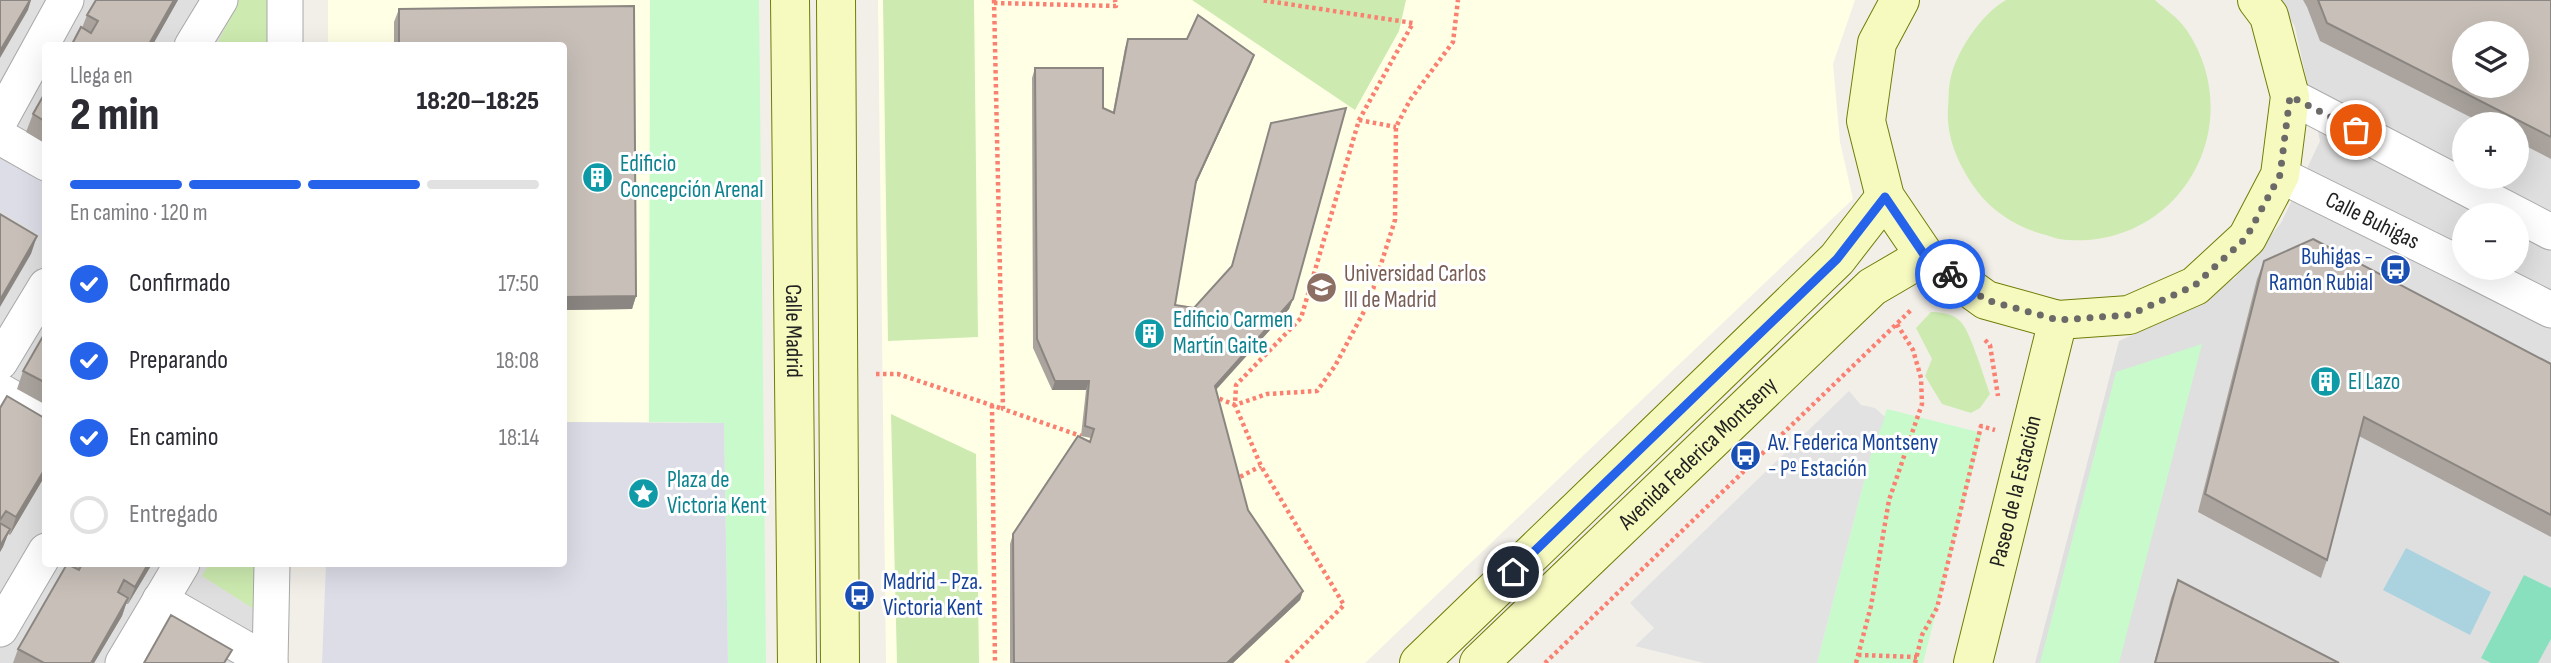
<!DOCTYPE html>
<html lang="es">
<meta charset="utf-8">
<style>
body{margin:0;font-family:"Sofia Sans Condensed",sans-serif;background:#f2f2f3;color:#2b2b33;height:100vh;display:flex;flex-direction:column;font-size:26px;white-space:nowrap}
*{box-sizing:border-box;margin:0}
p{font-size:23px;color:#7c7c81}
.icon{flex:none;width:38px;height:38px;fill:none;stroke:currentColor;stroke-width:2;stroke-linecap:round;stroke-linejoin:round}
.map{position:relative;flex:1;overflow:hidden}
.drawer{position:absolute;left:42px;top:42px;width:525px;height:525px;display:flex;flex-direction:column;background:#fff;border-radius:7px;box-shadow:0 7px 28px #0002}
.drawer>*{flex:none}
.buttons{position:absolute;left:2452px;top:21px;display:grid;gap:14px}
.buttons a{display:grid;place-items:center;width:77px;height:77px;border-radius:50%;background:#fff;box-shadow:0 7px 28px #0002;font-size:35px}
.pin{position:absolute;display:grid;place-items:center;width:60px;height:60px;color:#fff;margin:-30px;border:4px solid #fff;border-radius:50%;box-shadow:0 2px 7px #0007}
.courier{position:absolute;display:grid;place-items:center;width:70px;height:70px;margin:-35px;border:5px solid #2563eb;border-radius:50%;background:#fff;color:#222;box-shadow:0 2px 9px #0007}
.overview em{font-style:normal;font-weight:800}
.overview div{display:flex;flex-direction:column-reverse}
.overview{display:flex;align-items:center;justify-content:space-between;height:119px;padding:0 28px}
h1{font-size:46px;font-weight:800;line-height:52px}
.bar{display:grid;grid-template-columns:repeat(4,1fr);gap:10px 7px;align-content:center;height:84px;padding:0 28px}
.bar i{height:9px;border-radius:5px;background:#e1e1e2}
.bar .current{background:#2563eb}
.bar p{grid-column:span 4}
ol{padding:0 28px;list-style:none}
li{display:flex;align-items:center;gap:21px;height:77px}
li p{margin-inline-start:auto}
li .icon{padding:7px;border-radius:50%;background:#2563eb;color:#fff;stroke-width:4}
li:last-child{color:#7c7c81}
li i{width:38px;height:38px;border:4px solid #e1e1e2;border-radius:50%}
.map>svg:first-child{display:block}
</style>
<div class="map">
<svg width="2551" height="663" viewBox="0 0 2551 663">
<rect width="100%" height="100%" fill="#f2efe9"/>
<path fill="#e0dfdf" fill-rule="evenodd" d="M0 0H286L285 45 46 46V564H279L277 663H0Z
M2279 0H2551V663H2035L2119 341 2175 316 2235 278 2281 223 2320 141 2295 27ZM2464 33H2516V86H2464ZM2464 124H2516V177H2464ZM2464 215H2516V268H2464Z"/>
<path fill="#ffffe5" d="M328 0H759L724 423 564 422V46H328Z
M878 0H1855L1833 64 1840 142 1853 199 1365 663H886Z"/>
<path fill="#cdebb0" d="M239 0H270L268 45 216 46Z
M883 0H974L978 337 888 341Z
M1192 0H1406L1399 31 1355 110Z
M2006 0H2155C2165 9 2178 18 2186 29 2250 123 2182 247 2068 240 2059 240 2050 236 2042 234 2017 227 1993 212 1977 191 1959 166 1946 139 1948 108 1949 99 1948 90 1950 81 1955 53 1981 14 2006 0Z
M1931 312C1941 312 1954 314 1961 322 1971 333 1984 378 1990 394L1980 408 1971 413 1942 404 1925 376 1932 359 1916 328Z
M891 414 976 454 979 663H897Z
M209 564H258L257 611 202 576Z"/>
<path fill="#c8facc" d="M650 0H759L766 663H728L724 423 649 422Z
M2202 344 2119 663H2040L2116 372Z
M1887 409 1982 433 1923 663H1817L1871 454Z"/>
<path fill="#88e0be" d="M2524 575 2551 588V639L2538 663H2491L2481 658Z"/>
<path fill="#e2e2e2" d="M1849 391 1861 405 1875 408 1885 417 1871 454 1817 663H1704L1635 646 1654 628 1630 603Z"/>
<path fill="#dddde8" d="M0 137 45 163V238L0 210Z
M564 422 724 423 728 663H322L326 564H564Z"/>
<path fill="#aad3df" d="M2406 548 2491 592 2470 635 2383 590Z"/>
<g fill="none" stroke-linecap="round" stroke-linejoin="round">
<defs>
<g id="street">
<path d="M192 46 220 0"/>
<path d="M285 46V0"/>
<path d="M2290 96 2551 232"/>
<path d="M0 120 66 0"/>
<path d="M0 137 46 163"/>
<path id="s1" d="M2280 175 2464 266"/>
<path d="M2468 268 2551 310"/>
<path d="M0 362 46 286"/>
<path d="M0 391 46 417"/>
<path d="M160 600 270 663"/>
<path d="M0 629 46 551"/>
<path d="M123 663 182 564"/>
<path d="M270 663 272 564"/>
</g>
<g id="secondary">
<path id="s2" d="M790 0 797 663"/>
<path d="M836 0 840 663"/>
<path d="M1900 0 1877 43 1866 121 1885 197 1925 256 1986 300 2058 320 2129 315 2195 286 2247 238 2280 175 2290 96 2269 16 2257 0"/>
<path d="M1419 663 1837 259 1885 197"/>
<path id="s3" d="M1479 663 1872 287 1925 256"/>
<path id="s4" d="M1973 663 2058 320"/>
</g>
</defs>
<use href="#street" stroke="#a9a9a9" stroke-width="37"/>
<use href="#secondary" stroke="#707d05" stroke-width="40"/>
<path stroke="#fa8072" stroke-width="4.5" stroke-dasharray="3.5 3.5" stroke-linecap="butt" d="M994 0 1003 409 1081 436
M994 3 1116 6 1115 0
M1359 120 1396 127
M1985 340 1990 345 1998 396
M876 374H898L1003 409
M1213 396 1235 405 1236 385 1301 318 1359 120 1413 23 1261 0
M992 405 995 663
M1234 480 1261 466
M1858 655 1917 657
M1286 663 1344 605 1261 466 1235 405 1267 394 1317 391 1335 366 1369 302 1395 220 1396 127 1410 100 1453 42 1458 0
M1545 663 1912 309
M1856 663 1871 606 1889 500 1922 404 1921 378 1913 350 1897 324
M1915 663 1922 635 1937 608 1981 426 1995 430"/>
<use href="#street" stroke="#fff" stroke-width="35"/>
<use href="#secondary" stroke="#f7fabf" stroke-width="38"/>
</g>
<path fill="#aba49e" d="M178 0 152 46H71L82 28 87 15Z
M2303 0H2551V159L2516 141V124H2484L2320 41 2307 7Z
M634 6 636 296 632 309 564 310V46H394V22L399 9Z
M1128 39 1254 55 1196 184 1175 305 1194 308 1231 267 1271 123 1293 299 1289 309 1216 390 1248 510 1303 591 1300 600 1233 663H1010V544L1013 534 1090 442 1091 438 1081 436 1086 390H1052L1033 348 1032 78 1035 68 1103 108 1113 112 1125 48Z
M46 91V144L26 132 33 114Z
M2264 261 2551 364V537L2359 436 2327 560 2321 578 2198 512 2257 279Z
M46 331V405L17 389 23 371Z
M0 408 46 474 10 535 8 534 0 552Z
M71 564H152L128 604H126L122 616 94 663H13L18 649Z
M2178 580 2339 663H2154L2171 598Z"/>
<path fill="#8b8681" d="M30 0H31L28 10 0 58V51Z
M174 0H178L152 46H148Z
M1254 55 1251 64 1193 190 1196 181Z
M37 236 31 254 0 307V300Z
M636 296 632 309 564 310V297Z
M1293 299 1289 309 1211 395 1215 386Z
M1055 381H1089L1086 390H1052Z
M46 467V474L10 535 16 517Z
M10 529 3 547 0 552V546Z
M148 564H152L128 604 135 587Z
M1303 591 1300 600 1233 663H1227Z
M128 598 122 616 94 663H91Z"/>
<path fill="#c7bfb8" stroke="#8b8681" stroke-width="2" fill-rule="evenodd" d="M0 0H30L0 51Z
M96 0H174L148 46H71L81 27 91 33 98 21 87 15Z
M2318 0H2551V137L2327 23ZM2464 33H2516V86H2464Z
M634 6 636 296 564 297V46H399V9Z
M1198 15 1254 55 1196 181 1175 305 1194 308 1232 266 1271 123 1346 108 1293 299 1215 386 1248 510 1303 591 1227 663H1014L1013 534 1078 436 1090 442 1094 429 1085 426 1089 381H1055L1037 339 1035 68H1103V108L1114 113 1128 39H1187Z
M46 91V122L33 114Z
M0 214 37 236 0 300Z
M2313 239 2551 364V515L2364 417 2327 560 2205 494 2264 261Z
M46 331V383L23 371Z
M7 396 46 419V467L16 517 6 511 0 520V408Z
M0 523 10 529 0 546Z
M67 564 79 570 82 564H148L135 587 124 580 118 592 128 598 91 663H44L18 649Z
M2178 580 2339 663H2155Z
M171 615 232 650 224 663H144Z"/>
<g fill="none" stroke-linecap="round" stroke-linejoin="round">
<path stroke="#6b6a68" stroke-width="7" stroke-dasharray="0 12.6" d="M1950 274 1986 300 2058 320 2129 315 2194 286 2246 238 2280 175 2290 96 2356 130"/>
<path stroke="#2563eb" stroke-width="9" d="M1513 572 1837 259 1885 197 1925 256 1950 274"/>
</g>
<defs>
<symbol id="building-disc" viewBox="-11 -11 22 22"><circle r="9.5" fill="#0f9aa8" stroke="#fff"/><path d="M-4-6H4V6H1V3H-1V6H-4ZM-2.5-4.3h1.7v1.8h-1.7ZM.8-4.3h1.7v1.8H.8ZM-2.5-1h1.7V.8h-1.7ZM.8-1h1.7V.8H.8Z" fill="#fff"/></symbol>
<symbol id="bus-disc" viewBox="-11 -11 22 22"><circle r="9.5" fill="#1a4fb4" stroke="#fff"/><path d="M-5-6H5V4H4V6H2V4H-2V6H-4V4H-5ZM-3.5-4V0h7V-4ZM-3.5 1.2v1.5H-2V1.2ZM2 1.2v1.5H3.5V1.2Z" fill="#fff"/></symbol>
<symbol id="university-disc" viewBox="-11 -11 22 22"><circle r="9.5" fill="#8d6e63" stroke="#fff"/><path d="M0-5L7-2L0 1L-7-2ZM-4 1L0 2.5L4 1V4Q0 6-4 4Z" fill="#fff"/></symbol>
<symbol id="sight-disc" viewBox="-11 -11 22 22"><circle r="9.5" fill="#0f9aa8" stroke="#fff"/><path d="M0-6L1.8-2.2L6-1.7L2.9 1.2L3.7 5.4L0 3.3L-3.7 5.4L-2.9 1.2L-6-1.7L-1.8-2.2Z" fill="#fff"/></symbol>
</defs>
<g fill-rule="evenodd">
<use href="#building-disc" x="580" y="160" width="35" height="35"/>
<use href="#bus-disc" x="2378" y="252" width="35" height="35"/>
<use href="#university-disc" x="1304" y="270" width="35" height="35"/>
<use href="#building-disc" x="1132" y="316" width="35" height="35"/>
<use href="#building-disc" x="2308" y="364" width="35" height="35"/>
<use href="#bus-disc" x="1728" y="438" width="35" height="35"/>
<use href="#sight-disc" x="626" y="476" width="35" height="35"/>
<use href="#bus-disc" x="842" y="578" width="35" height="35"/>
</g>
<g text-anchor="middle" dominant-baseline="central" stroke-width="6" stroke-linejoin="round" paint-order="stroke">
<g font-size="23" fill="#0d838f" stroke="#fff" text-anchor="start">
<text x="620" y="164">Edificio<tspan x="620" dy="26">Concepción Arenal</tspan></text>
<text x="1173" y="320">Edificio Carmen<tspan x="1173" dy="26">Martín Gaite</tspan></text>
<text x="2348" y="382">El Lazo</text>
<text x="667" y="480">Plaza de<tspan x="667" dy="26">Victoria Kent</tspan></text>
</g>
<g font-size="23" fill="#222" stroke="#fff">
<text stroke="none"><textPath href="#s1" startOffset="103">Calle Buhigas</textPath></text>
<text stroke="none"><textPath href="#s2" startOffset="331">Calle Madrid</textPath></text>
<text stroke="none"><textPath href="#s3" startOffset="303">Avenida Federica Montseny</textPath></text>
<text stroke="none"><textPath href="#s4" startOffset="177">Paseo de la Estación</textPath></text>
</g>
<g font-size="23" fill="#164399" stroke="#fff" text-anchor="start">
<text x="2373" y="257" text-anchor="end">Buhigas -<tspan x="2373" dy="26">Ramón Rubial</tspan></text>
<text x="1768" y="443">Av. Federica Montseny<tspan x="1768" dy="26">- Pº Estación</tspan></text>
<text x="883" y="582">Madrid - Pza.<tspan x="883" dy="26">Victoria Kent</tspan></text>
</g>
<g font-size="23" fill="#785e54" stroke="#fff" text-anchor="start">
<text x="1344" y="274">Universidad Carlos<tspan x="1344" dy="26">III de Madrid</tspan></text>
</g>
</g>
</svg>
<div class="buttons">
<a><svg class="icon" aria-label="layers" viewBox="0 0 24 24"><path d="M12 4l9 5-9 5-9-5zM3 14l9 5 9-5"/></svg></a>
<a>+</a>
<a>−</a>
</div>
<div class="pin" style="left:2356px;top:130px;background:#ea580c"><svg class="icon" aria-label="bag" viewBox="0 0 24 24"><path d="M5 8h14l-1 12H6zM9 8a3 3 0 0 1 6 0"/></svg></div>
<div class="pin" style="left:1513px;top:572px;background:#1f2937"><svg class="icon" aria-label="home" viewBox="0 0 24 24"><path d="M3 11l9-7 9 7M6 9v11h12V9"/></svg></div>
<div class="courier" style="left:1950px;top:274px"><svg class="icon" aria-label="bike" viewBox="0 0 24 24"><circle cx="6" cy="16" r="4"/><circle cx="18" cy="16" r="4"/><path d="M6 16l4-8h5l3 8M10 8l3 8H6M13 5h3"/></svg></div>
<section class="drawer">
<div class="overview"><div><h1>2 min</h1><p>Llega en</p></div><em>18:20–18:25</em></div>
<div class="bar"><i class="current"></i><i class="current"></i><i class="current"></i><i></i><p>En camino · 120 m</p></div>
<ol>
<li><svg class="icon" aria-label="check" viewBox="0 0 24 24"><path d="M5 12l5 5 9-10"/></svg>Confirmado<p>17:50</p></li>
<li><svg class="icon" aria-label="check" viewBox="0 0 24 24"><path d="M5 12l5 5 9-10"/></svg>Preparando<p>18:08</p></li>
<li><svg class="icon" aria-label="check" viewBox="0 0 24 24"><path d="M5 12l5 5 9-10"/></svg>En camino<p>18:14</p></li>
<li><i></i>Entregado</li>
</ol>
</section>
</div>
